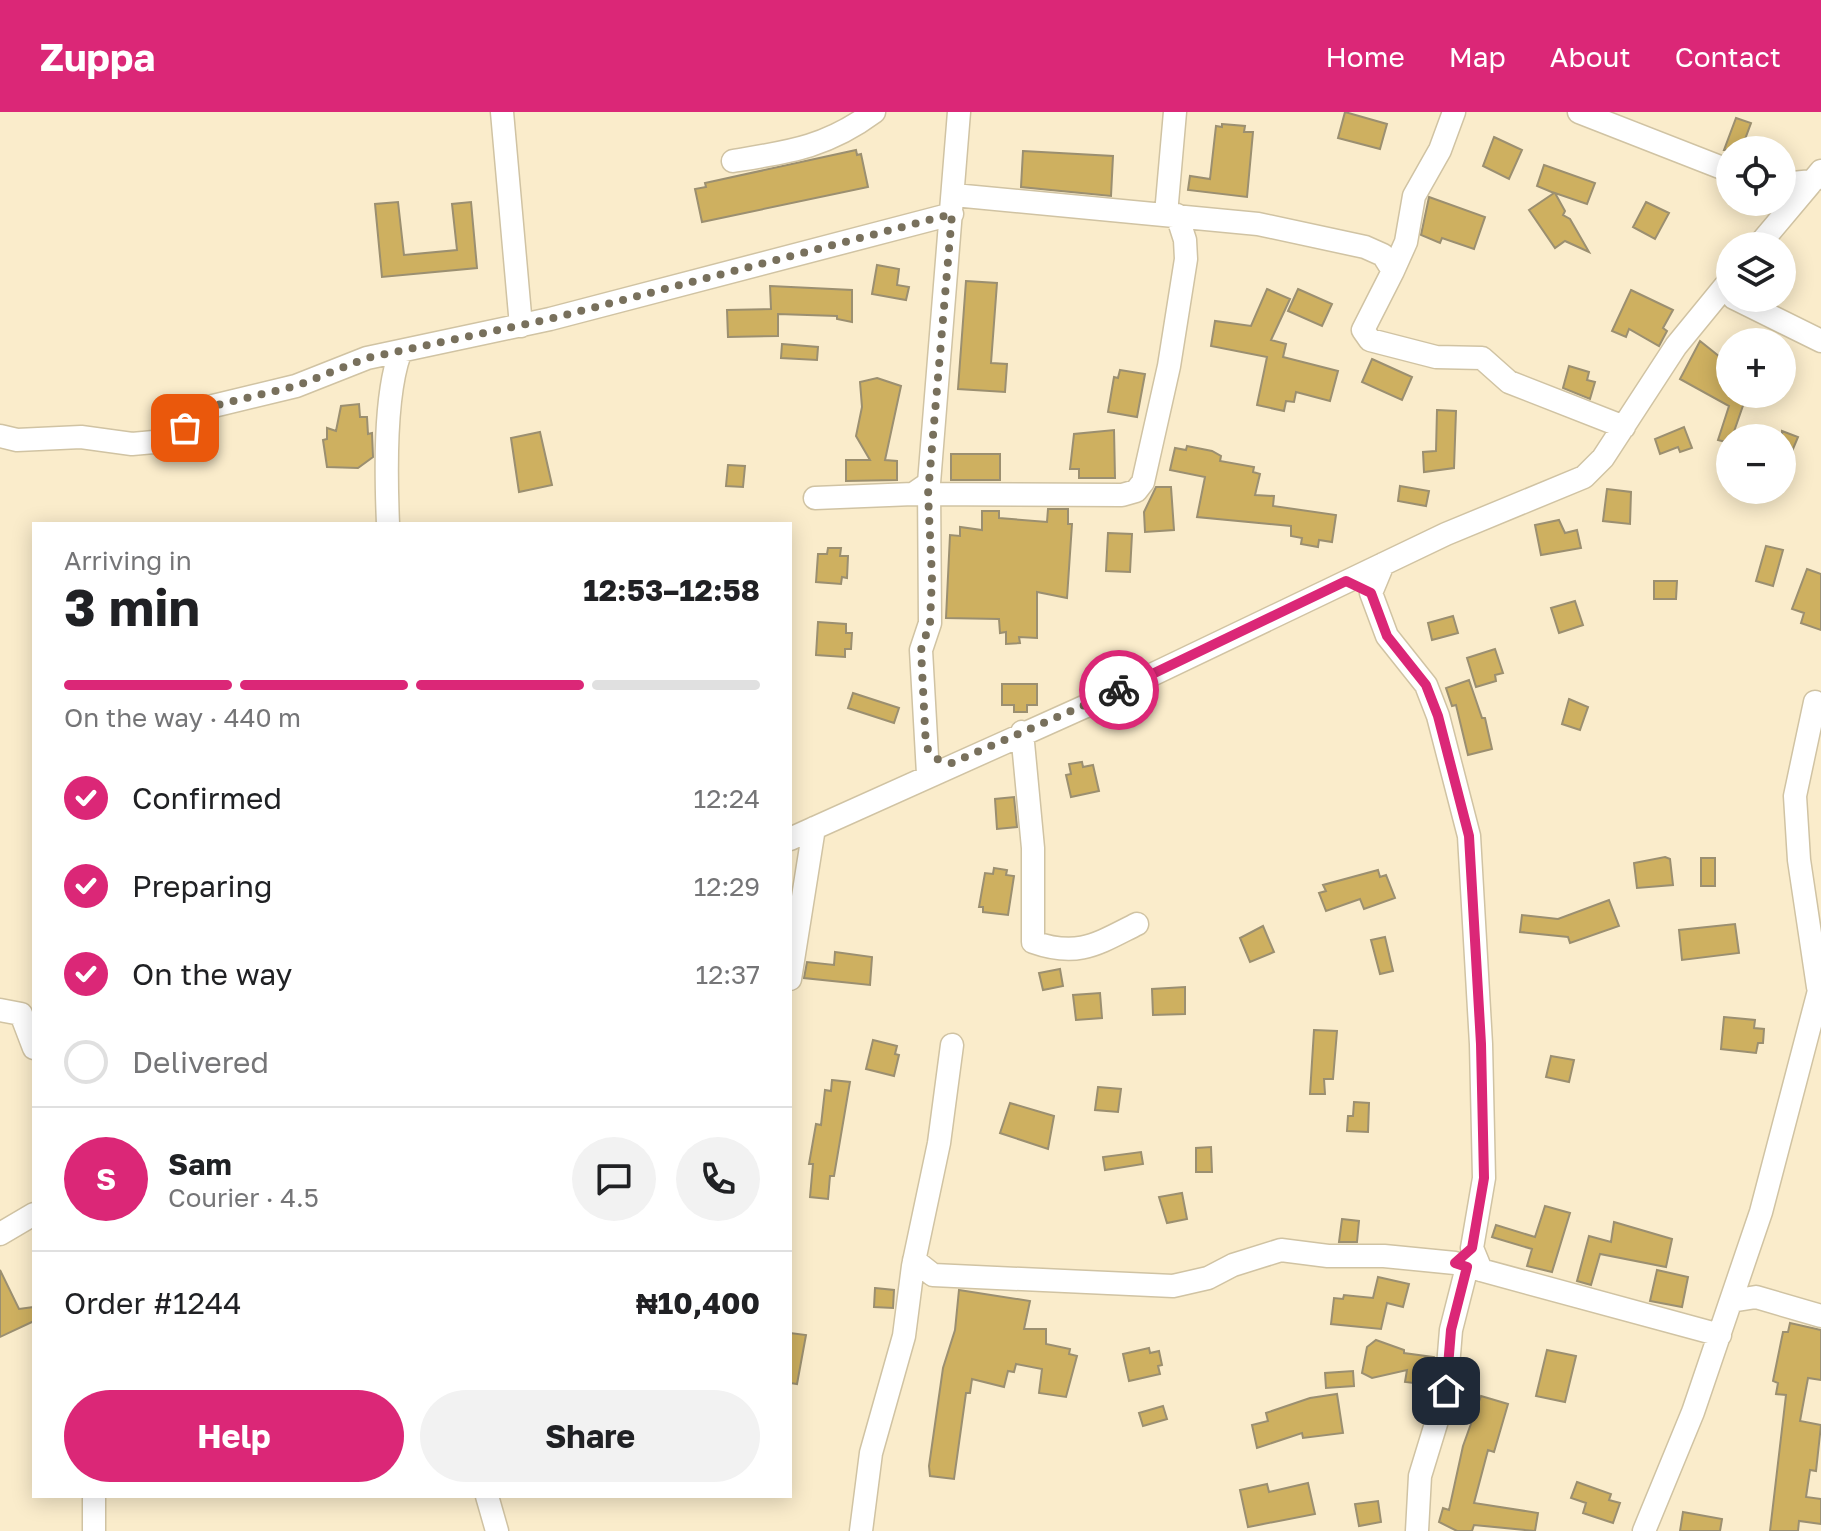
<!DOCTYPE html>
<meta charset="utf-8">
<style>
body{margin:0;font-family:"Golos Text",sans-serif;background:#f2f2f2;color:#202124;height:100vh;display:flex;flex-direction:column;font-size:30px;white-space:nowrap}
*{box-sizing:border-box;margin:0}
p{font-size:26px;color:#757577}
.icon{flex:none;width:44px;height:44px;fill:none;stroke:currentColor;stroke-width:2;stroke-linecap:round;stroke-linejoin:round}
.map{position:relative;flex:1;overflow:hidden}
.drawer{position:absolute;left:32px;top:410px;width:760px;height:976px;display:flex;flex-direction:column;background:#fff;border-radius:0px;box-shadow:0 4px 20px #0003}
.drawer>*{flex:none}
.buttons{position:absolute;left:1716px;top:24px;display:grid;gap:16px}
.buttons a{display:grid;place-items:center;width:80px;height:80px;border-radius:50%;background:#fff;box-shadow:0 4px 20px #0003;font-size:40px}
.pin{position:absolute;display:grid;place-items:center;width:68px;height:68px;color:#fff;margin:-34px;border-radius:16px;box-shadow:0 4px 12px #0006}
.courier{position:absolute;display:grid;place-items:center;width:80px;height:80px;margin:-40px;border:6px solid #db2777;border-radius:50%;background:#fff;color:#222;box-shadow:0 2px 10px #0007}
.headline em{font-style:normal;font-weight:700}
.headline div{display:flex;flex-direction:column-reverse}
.headline{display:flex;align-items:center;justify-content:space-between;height:136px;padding:0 32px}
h1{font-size:52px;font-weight:700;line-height:60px}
.bar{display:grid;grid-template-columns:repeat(4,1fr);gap:12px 8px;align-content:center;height:96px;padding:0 32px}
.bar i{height:10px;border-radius:6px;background:#e0e0e0}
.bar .current{background:#db2777}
.bar p{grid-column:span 4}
.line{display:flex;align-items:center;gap:20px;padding:0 32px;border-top:2px solid #e0e0e0}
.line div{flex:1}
.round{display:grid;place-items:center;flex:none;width:84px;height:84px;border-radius:42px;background:#f2f2f2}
ol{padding:0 32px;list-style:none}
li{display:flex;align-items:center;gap:24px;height:88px}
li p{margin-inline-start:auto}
li .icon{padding:8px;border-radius:50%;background:#db2777;color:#fff;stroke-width:4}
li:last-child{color:#757577}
li i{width:44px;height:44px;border:4px solid #e0e0e0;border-radius:50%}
.cta{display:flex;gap:16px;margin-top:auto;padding:16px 32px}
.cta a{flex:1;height:92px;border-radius:48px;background:#db2777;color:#fff;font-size:32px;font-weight:700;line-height:92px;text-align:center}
.cta a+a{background:#f2f2f2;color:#202124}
header{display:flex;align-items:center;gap:48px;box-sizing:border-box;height:112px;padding:0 40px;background:#db2777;color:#fff}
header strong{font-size:38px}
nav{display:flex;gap:44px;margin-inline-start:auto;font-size:28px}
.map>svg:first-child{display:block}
</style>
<header>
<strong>Zuppa</strong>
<nav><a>Home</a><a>Map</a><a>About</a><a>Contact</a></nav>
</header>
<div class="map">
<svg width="1821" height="1419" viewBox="0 0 1821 1419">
<rect width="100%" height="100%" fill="#faeccb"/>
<path fill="#ceb060" stroke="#9b8f70" stroke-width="2" d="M1345 0 1387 12 1380 37 1338 26Z
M1736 6 1751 11 1741 38H1724Z
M1222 12 1245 14 1244 20H1253L1247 85 1188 78 1190 64 1210 67 1216 14 1222 15Z
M1494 25 1522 38 1509 67 1483 54Z
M856 38 857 43 861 42 868 75 702 110 695 77 706 75 705 71Z
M1023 39 1113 44 1111 84 1021 75Z
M1544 53 1595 71 1587 92 1555 81 1565 99 1563 103 1570 107 1589 140 1565 129 1555 136 1529 98 1554 81 1537 74Z
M1429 85 1485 105 1474 137 1442 126 1440 131 1421 123Z
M398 90 404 143 457 138 452 92 471 90 477 156 382 165 375 92Z
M1646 90 1669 101 1655 127 1633 115Z
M877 153 899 157 897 173 909 175 906 188 872 182Z
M966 169 997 171 991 251 1007 252 1005 280 958 277Z
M770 174 852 178V210L837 207V204L778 202V224L728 225 727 198 771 197Z
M1267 177 1290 187 1271 228 1286 232 1283 245 1338 259 1330 289 1296 280 1294 290 1286 289 1284 299 1257 293 1267 245 1211 234 1215 209 1251 214Z
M1298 177 1332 192 1322 214 1288 199Z
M1631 178 1673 198 1663 216 1667 219 1659 234 1629 217 1626 225 1612 219Z
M1700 229 1730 253V282H1747L1730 331 1718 328 1729 294 1680 267Z
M782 232 818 235 817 248 781 246Z
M1372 247 1412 265 1402 288 1362 270Z
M1569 254 1589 260 1587 268 1595 270 1590 287 1563 276Z
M1120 258 1145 262 1137 305 1108 300 1114 265 1118 266Z
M877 266 901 274 885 348 897 349V368L846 369V348H870L856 324 862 295 860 270Z
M359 292 360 305H367L368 322 372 321 373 345 358 356 327 355 323 328 327 327V316L336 319 341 294Z
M1437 298 1456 299 1454 356 1424 360 1423 340 1436 339Z
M1684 315 1692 336 1680 340 1678 335 1660 342 1655 327Z
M1114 318 1115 366H1079V357H1070L1074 322Z
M1782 319 1798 325 1782 363Z
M540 320 552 373 519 380 511 326Z
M1187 334 1212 339 1221 344 1220 349 1254 355 1253 360 1260 362 1255 383 1274 384 1273 394 1336 403 1332 430 1319 428 1318 435 1301 432 1302 426 1291 424V414L1197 405 1205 365 1170 358 1175 336 1186 338Z
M951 342H1000V368H951Z
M728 353 745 354 743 375 726 374Z
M1400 374 1429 379 1426 394 1398 389Z
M1156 375H1171L1174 418 1145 420 1144 400Z
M1607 377 1631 380 1630 412 1603 409Z
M1048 397H1068V412H1072L1067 486 1037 480V526L1019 525 1020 531 1006 532V520L1000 521 999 507 946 506 950 423 960 424V415L982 418V399H999V406L1047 410Z
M1559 408 1565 421 1577 418 1581 436 1541 443 1535 413Z
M1108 421 1132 422 1130 460 1106 459Z
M1766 434 1783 438 1773 474 1756 469Z
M828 436H841L840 444H848L847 466 842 465 841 472 816 470 818 442H827Z
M1807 457 1821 462V518L1801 511 1804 501 1792 497Z
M1654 469H1677L1676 487H1654Z
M1575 489 1583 513 1559 521 1551 496Z
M1453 504 1458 521 1432 528 1428 511Z
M818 510 846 512V521H852L851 537H845V545L816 543Z
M1495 537 1503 561 1495 563 1496 569 1476 575 1467 546Z
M1469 568 1482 606H1485L1492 637 1468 643 1456 593 1452 594 1446 576Z
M1002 572H1037V593H1027V600H1014V593H1002Z
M853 581 899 596 894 611 848 596Z
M1569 587 1588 595 1580 618 1562 612Z
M1082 650 1083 655 1093 653 1099 679 1071 685 1066 663 1071 662 1069 652Z
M1014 685 1017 715 997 717 995 687Z
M1665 745 1670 747 1673 773 1637 776 1634 751Z
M1701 746H1715V774H1701Z
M994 756 1007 758 1006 763 1014 764 1008 803 983 800V795H979L985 761 993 762Z
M1378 758 1380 765 1386 763 1395 786 1364 797 1360 787 1326 799 1319 781 1326 779 1323 773Z
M1609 788 1619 814 1570 831 1568 825 1520 820 1522 803 1558 807Z
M1735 812 1739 841 1682 848 1679 818Z
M1263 814 1274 840 1250 850 1240 826Z
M1385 825 1393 859 1380 862 1371 828Z
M835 840 872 845 870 873 804 866 807 850 834 853Z
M1060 857 1063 874 1043 878 1039 861Z
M1185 875V902L1153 903 1152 877Z
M1100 881 1102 906 1076 908 1073 883Z
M1724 905 1755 908 1754 916 1764 917 1763 931H1758L1756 941 1721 937Z
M1314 918 1337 919 1333 967H1324L1325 982H1310Z
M873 928 897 934 895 942 899 943 894 964 866 957Z
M1551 944 1574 948 1569 970 1546 965Z
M832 968 850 970 834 1064H830L828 1087 810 1085 813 1052H809L816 1012 821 1013 825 978 831 979Z
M1098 975 1121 977 1118 1000 1095 998Z
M1354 990 1369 991 1368 1020 1347 1019 1348 1004H1353Z
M1010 991 1054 1004 1048 1037 1000 1021Z
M1211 1035 1212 1060H1196V1036Z
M1141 1040 1143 1052 1105 1058 1103 1045Z
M1182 1081 1187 1107 1167 1111 1159 1085Z
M1545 1094 1570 1101 1552 1160 1527 1154 1532 1137 1492 1125 1496 1113 1535 1125Z
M1342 1107 1359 1109 1357 1130H1339Z
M1614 1110 1672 1127 1666 1155 1600 1142 1591 1173 1577 1169 1589 1124 1611 1130Z
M0 1158 19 1197 34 1195V1209L0 1225Z
M1657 1158 1688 1165 1682 1195 1650 1189Z
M1378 1165 1409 1172 1403 1195 1387 1191 1381 1217 1331 1212 1334 1186 1343 1187 1344 1183 1373 1186Z
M875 1176 894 1178 893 1196 874 1195Z
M959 1178 1030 1189 1024 1217H1046V1232L1070 1237 1069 1242 1077 1244 1066 1285 1039 1281 1042 1257 1016 1252 1014 1260 1008 1259 1004 1275 972 1267 970 1281H966L954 1367 930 1364 929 1354 943 1256 955 1218Z
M1790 1211 1821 1218V1268L1808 1266 1800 1309 1821 1313 1816 1359 1810 1358 1806 1385 1821 1387V1412L1799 1409 1798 1419H1770L1786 1283 1776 1282 1778 1271 1773 1269 1783 1220H1788Z
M790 1221 806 1223 797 1272 790 1271Z
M1376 1228 1404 1238V1241L1434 1245 1430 1273 1405 1270 1407 1258 1372 1266 1362 1261 1367 1235Z
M1149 1236 1150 1241 1159 1239 1162 1253 1158 1254 1160 1262 1129 1269 1123 1242Z
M1547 1238 1576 1244 1565 1290 1536 1284Z
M1353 1259 1354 1274 1326 1276 1325 1261Z
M1337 1282 1343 1321 1303 1326 1302 1321 1257 1336 1252 1313 1268 1309 1266 1301 1310 1286Z
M1481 1284 1508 1292 1494 1340 1488 1338 1474 1391 1538 1401 1535 1419 1474 1413 1472 1419H1457L1439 1410 1443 1396 1449 1398 1463 1334Z
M1163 1294 1167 1307 1143 1314 1139 1301Z
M1577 1370 1611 1382 1609 1388 1620 1391 1613 1411 1583 1401 1586 1391 1571 1386Z
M1308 1371 1315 1402 1248 1415 1240 1378 1267 1372 1269 1380Z
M1378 1389 1381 1410 1359 1414 1355 1392Z
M1683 1400 1722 1407 1720 1419H1680Z"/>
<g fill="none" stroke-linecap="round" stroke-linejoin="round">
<defs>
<path id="minor" d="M502 0 521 214
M1579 0 1730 59
M733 49C789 40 827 35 874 0
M1782 72 1813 69
M954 83 1258 112 1365 135 1383 143 1393 159 1363 218 1370 228 1436 245 1482 246 1509 270 1624 315
M1166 102 1175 0
M1758 134 1821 59
M1393 159 1406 130 1414 84 1440 38 1454 0
M1734 186 1821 229
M0 324 17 328 81 325 132 332 154 330 176 323 209 295 296 274 367 246 550 207 952 102
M913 382 1122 383 1136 379 1143 370 1169 254 1186 147 1185 128 1177 103
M815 386 913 382 929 371 959 0
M388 412C386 364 384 285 400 241
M1383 452 1371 481 1387 524 1426 573 1438 604 1469 724 1481 932 1484 1066 1472 1136 1481 1158
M1815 590 1795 684 1799 748 1818 875
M1022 620 1033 736V830C1078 846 1097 832 1137 812
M928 662 921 538 930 511 929 371
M790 727 1095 590 1446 422 1584 365 1603 346 1676 234 1730 168
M790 867 814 716
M0 898 21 902 34 936
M0 1122 34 1102
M914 1148 933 1163 1173 1174 1208 1166 1233 1153 1281 1138 1328 1144H1384L1455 1151 1720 1223
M1731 1189 1756 1185 1821 1204
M487 1384 497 1419
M94 1419V1384
M861 1419 871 1341 904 1224 913 1154 939 1031 952 933
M1417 1419 1420 1364 1446 1279 1451 1218 1467 1155
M1644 1419 1693 1300 1761 1100 1821 871"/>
</defs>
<use href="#minor" stroke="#d0c3a3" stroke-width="25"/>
<use href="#minor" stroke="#fff" stroke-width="22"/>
</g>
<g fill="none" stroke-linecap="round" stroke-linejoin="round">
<path stroke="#78705c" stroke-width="8" stroke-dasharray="0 14.4" d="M185 316 198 301 209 295 296 274 367 246 550 207 952 102 928 382 932 465 930 511 921 538 926 635 937 647 952 651 1119 578"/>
<path stroke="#db2777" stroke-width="10" d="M1119 578 1346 469 1371 481 1387 524 1426 573 1438 604 1469 724 1481 932 1484 1066 1472 1136 1455 1151 1467 1155 1451 1218 1446 1279"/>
</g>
</svg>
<div class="buttons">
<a><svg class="icon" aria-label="locate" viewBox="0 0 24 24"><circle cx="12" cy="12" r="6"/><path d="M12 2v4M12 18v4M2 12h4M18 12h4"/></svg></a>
<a><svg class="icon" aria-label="layers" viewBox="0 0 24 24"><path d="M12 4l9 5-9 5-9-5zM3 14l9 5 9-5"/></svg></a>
<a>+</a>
<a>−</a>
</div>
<div class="pin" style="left:185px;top:316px;background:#ea580c"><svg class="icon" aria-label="bag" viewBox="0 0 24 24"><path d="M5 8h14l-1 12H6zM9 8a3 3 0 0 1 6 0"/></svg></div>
<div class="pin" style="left:1446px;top:1279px;background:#1f2937"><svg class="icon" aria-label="home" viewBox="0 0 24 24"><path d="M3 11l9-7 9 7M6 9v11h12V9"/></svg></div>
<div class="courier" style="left:1119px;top:578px"><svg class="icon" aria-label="bike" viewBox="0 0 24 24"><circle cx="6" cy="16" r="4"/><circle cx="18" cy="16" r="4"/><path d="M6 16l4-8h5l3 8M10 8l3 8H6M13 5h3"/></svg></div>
<section class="drawer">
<div class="headline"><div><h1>3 min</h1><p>Arriving in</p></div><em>12:53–12:58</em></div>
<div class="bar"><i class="current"></i><i class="current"></i><i class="current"></i><i></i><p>On the way · 440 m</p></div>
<ol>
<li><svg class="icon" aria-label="check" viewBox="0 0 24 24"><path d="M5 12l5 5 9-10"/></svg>Confirmed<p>12:24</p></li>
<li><svg class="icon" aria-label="check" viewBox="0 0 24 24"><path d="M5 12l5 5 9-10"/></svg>Preparing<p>12:29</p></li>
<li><svg class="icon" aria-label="check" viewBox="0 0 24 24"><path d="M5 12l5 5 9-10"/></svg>On the way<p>12:37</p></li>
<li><i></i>Delivered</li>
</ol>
<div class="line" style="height:144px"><b class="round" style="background:#db2777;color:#fff">S</b><div><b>Sam</b><p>Courier · 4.5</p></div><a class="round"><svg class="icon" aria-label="chat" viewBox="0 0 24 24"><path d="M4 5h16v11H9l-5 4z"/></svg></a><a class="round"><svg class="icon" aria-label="phone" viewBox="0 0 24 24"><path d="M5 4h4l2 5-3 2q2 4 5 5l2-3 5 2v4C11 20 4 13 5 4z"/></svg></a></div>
<div class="line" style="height:104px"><div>Order #1244</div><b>₦10,400</b></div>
<div class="cta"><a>Help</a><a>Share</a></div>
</section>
</div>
